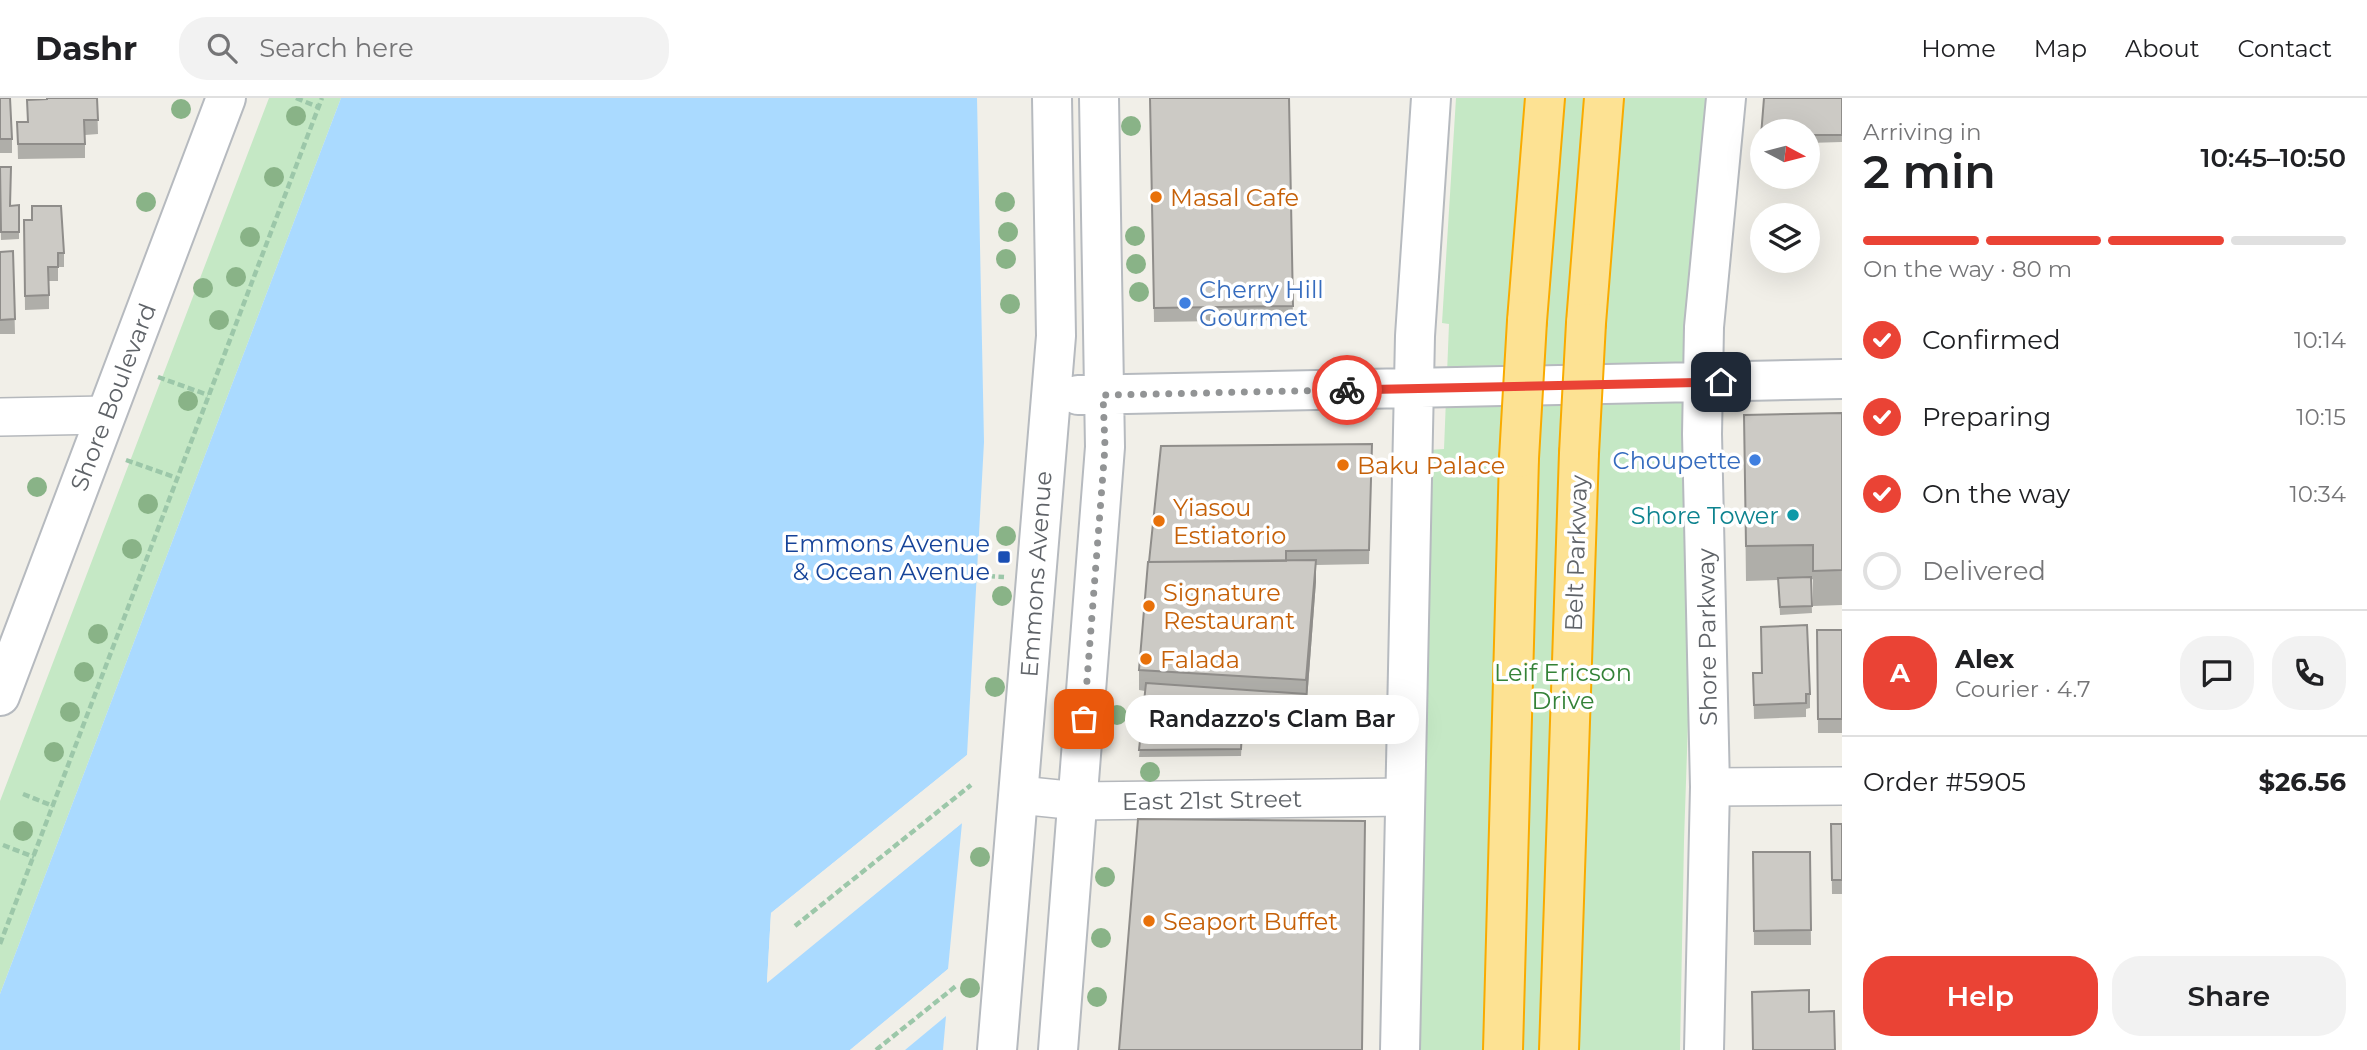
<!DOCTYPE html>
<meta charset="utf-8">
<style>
body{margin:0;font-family:Montserrat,sans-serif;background:#f2f2f2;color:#202124;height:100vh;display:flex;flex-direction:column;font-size:26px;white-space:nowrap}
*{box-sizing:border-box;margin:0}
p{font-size:23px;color:#757577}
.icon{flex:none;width:38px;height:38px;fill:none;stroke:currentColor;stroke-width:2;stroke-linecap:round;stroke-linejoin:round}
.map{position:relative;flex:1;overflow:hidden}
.side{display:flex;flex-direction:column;background:#fff;width:525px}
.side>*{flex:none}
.needle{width:46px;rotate:97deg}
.buttons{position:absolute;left:1750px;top:21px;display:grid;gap:14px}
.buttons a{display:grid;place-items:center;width:70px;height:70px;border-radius:50%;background:#fff;box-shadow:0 7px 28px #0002;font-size:35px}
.pin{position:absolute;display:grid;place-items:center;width:60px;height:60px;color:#fff;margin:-30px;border-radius:14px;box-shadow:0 4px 10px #0006}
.courier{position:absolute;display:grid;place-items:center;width:70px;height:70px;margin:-35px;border:5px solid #ea4335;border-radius:50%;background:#fff;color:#222;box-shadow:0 2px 9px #0007}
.bubble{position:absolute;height:49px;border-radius:24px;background:#fff;box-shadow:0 7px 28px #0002;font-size:23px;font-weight:600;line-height:49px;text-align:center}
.overview em{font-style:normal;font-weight:600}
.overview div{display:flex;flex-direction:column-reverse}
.overview{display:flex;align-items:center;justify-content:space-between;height:119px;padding:0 21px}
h1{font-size:46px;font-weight:600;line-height:52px}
.bar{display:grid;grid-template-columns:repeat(4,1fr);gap:10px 7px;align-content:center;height:84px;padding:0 21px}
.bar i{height:9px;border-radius:5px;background:#e0e0e0}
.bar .active{background:#ea4335}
.bar p{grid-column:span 4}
.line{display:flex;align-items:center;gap:18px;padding:0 21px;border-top:2px solid #e0e0e0}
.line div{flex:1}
.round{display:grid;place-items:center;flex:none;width:74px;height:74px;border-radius:28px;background:#f2f2f2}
ol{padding:0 21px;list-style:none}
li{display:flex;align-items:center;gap:21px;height:77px}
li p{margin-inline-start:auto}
li .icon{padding:7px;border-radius:50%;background:#ea4335;color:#fff;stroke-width:4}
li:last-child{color:#757577}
li i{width:38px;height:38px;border:4px solid #e0e0e0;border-radius:50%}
.primary-button{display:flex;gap:14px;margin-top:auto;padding:14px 21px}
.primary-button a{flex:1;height:80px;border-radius:28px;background:#ea4335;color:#fff;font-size:28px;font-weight:600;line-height:80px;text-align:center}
.primary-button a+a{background:#f2f2f2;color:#202124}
header{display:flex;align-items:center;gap:42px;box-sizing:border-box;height:98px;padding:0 35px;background:#fff;border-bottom:2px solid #e0e0e0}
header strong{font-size:33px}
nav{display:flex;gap:38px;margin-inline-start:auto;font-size:24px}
.search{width:490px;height:63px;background:#f2f2f2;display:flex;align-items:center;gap:18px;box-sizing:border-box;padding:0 24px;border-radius:28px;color:#757577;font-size:26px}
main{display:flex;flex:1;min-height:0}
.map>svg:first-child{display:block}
</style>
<header>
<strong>Dashr</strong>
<div class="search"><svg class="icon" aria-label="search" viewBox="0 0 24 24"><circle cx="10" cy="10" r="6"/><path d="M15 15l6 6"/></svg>Search here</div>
<nav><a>Home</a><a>Map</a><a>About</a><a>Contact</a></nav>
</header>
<main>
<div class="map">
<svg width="1842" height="952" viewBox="0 0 1842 952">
<rect width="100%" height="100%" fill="#f1efe8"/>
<path fill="#c5e8c5" d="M269 0H341L0 896V703Z
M1456 0H1709L1684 743 1680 952H1414L1428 352 1444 351 1449 226 1442 225Z"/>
<path fill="#aadaff" d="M341 0H977L984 344 967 657 771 815 767 884 962 725 948 871 850 952H0V896Z
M946 918 943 952H905Z"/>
<path fill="#f1efe8" d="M967 657V662L774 817 771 877 962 722V725L767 885 771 815Z
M948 871V876L856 952H850Z"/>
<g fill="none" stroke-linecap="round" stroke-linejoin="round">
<defs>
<path id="minor" d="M0 319 106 317
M1710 689 1842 688
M1019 697 1078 703 1405 699"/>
<path id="secondary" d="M1078 297 1842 281
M0 598 226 0
M997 952 1056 238 1052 0
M1058 952 1105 349 1099 0
M1400 952 1415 238 1431 0
M1704 952 1710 689 1702 336 1704 229 1726 0"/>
<path id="motorway" d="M1527 223 1545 0
M1586 225 1604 0
M1503 952 1519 360
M1559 952 1579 355"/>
</defs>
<use href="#minor" stroke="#b5b8bc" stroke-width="40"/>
<use href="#secondary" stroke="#b6babf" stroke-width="42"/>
<use href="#motorway" stroke="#f9ab00" stroke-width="42"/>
<path stroke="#9cc7a9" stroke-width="4.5" stroke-dasharray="7 3.5" stroke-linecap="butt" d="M296 0 318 9
M158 279 208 297
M126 362 177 380
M988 478 1004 479
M23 696 53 708
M3 747 34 759
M795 828 971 687
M0 846 322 0
M876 952 956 888"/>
<use href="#minor" stroke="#fff" stroke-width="37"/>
<use href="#secondary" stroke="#fff" stroke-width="38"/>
<use href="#motorway" stroke="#fde293" stroke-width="38"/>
<defs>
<path id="motorway-bridge" d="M1579 355 1586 225
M1519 360 1527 223"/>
</defs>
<use href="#motorway-bridge" stroke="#f9ab00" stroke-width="42" stroke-linecap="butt"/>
<use href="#motorway-bridge" stroke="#fde293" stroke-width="38"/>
</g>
<g fill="#89b387">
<circle cx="181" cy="11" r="10"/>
<circle cx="296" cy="18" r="10"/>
<circle cx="1131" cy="28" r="10"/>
<circle cx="274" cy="79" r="10"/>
<circle cx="146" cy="104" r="10"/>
<circle cx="1005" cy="104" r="10"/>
<circle cx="1008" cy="134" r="10"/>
<circle cx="1135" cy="138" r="10"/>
<circle cx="250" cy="139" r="10"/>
<circle cx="1006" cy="161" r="10"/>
<circle cx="1136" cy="166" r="10"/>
<circle cx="236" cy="179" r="10"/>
<circle cx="203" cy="190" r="10"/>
<circle cx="1139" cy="194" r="10"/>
<circle cx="1010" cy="206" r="10"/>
<circle cx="219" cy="222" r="10"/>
<circle cx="188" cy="303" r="10"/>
<circle cx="37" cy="389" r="10"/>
<circle cx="148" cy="406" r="10"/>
<circle cx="1006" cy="438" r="10"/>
<circle cx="132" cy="451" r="10"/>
<circle cx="1002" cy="498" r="10"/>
<circle cx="98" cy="536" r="10"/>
<circle cx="84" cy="574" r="10"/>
<circle cx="995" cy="589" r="10"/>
<circle cx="70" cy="614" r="10"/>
<circle cx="1117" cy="617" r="10"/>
<circle cx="54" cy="654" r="10"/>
<circle cx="1150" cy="674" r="10"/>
<circle cx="23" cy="733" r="10"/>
<circle cx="980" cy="759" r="10"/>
<circle cx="1105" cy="779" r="10"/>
<circle cx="1101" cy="840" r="10"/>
<circle cx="970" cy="890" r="10"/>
<circle cx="1097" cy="899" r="10"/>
</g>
<path fill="#afaea9" d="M0 0 12 41V55H0Z
M97 0 98 36 85 37V60L18 61 17 24H27Z
M1150 0H1289L1293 222 1154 224Z
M1764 0H1842V44L1808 45V33H1762V46H1761Z
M0 69 10 108 19 107V141L1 142Z
M24 122 64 155V169H58V183H49V211L25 212Z
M13 153 15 236H0V154Z
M1842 315V507L1813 508V481L1811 482 1812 515 1780 517 1778 482 1746 483 1744 317Z
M1372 346 1369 466 1316 467V483L1305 629 1243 626 1241 658 1139 659 1145 593 1139 592V572Z
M1817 532H1842V635H1818Z
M1753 575H1762L1810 596V610L1806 611V619L1754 621Z
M1831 726H1842V796H1832Z
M1753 754H1810L1811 847H1754Z"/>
<path fill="#8f8d8a" d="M1316 462V483L1305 629 1306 582Z"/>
<path fill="#cccac5" stroke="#8f8d8a" stroke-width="2" d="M0 0H10L12 41H0Z
M47 0H97L98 22H84L85 46H18L17 24H28L27 2 47 1Z
M1150 0H1289L1293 208 1154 210Z
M1764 0H1842V37H1808V33H1762V38H1761Z
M0 69H11L10 108 19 107V134H1Z
M32 108H61L64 155H58V169H48L49 197 25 198 24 122H32Z
M13 153 15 221 0 222V154Z
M1842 315V472L1813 473V447L1746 448 1744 317Z
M1372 346 1369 452 1286 453V463L1149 464 1161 348Z
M1316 462 1306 582 1139 572 1148 464Z
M1811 479 1812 508 1780 509 1778 480Z
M1807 527 1810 596H1806V605L1754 607 1753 575H1762L1761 529Z
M1817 532H1842V621H1818Z
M1146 585 1306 596 1305 621 1243 618 1241 651 1139 652Z
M1138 721 1365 723 1362 952H1119Z
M1831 726H1842V782H1832Z
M1753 754H1810L1811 832 1754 833Z
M1809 892V914L1834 913 1835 952H1753L1752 894Z"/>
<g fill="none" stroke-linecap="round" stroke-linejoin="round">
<path stroke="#929495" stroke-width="7" stroke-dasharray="0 12.6" d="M1084 621 1105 349 1103 297 1347 292"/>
<path stroke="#ea4335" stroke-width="9" d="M1347 292 1721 284"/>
</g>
<g fill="#e8710a" stroke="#fff" stroke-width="2.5">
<circle cx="1156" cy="99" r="7"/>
<circle cx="1343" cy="367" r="7"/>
<circle cx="1159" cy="423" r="7"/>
<circle cx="1149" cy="508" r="7"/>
<circle cx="1146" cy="561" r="7"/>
<circle cx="1149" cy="823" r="7"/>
</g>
<g fill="#3f7fe0" stroke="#fff" stroke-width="2.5">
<circle cx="1185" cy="205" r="7"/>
<circle cx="1755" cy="362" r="7"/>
</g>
<circle fill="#0f9aa8" stroke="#fff" stroke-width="2.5" cx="1793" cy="417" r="7"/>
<rect fill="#1a4fb4" stroke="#fff" stroke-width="2.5" x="997" y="452" width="14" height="14" rx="3.5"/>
<g text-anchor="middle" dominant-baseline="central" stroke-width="7" stroke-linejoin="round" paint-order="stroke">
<g font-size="24" fill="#c56008" stroke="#fff" text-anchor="start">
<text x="1170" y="99">Masal Cafe</text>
<text x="1357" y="367">Baku Palace</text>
<text x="1173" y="409">Yiasou<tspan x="1173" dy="28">Estiatorio</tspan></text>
<text x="1163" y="494">Signature<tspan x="1163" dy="28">Restaurant</tspan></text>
<text x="1160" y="561">Falada</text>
<text x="1163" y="823">Seaport Buffet</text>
</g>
<g font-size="24" fill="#366cbe" stroke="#fff" text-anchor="start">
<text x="1199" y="191">Cherry Hill<tspan x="1199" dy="28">Gourmet</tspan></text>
<text x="1741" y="362" text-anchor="end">Choupette</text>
</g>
<g font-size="24" fill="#5f6368" stroke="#fff">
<text transform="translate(113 299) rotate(-69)">Shore Boulevard</text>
<text transform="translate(1576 455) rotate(-88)">Belt Parkway</text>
<text transform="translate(1036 476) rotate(-86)">Emmons Avenue</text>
<text transform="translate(1707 539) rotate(-91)">Shore Parkway</text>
<text transform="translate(1212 702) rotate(-1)">East 21st Street</text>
</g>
<g font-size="24" fill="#0d838f" stroke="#fff" text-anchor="end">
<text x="1779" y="417">Shore Tower</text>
</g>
<g font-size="24" fill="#164399" stroke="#fff" text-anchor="end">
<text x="990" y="445">Emmons Avenue<tspan x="990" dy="28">&amp; Ocean Avenue</tspan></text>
</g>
<g font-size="24" fill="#348238" stroke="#fff">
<text x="1563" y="574">Leif Ericson<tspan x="1563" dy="28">Drive</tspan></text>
</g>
</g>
</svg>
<div class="buttons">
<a><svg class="needle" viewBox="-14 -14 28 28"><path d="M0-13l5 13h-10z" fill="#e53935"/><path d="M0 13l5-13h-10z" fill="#757577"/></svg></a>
<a><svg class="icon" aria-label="layers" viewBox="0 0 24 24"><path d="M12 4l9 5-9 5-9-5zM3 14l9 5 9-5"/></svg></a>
</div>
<div class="pin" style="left:1084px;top:621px;background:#ea580c"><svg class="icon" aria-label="bag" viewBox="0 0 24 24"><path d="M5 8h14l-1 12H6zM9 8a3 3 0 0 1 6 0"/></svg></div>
<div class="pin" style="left:1721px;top:284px;background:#1f2937"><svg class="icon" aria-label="home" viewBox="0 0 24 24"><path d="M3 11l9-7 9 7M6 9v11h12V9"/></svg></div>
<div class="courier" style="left:1347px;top:292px"><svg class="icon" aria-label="bike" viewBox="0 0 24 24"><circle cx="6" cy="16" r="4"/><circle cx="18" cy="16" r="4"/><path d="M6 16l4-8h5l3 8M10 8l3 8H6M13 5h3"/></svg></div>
<div class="bubble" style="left:1125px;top:597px;width:294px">Randazzo's Clam Bar</div>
</div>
<section class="side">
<div class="overview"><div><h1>2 min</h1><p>Arriving in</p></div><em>10:45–10:50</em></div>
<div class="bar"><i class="active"></i><i class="active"></i><i class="active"></i><i></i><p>On the way · 80 m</p></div>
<ol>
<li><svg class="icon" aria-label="check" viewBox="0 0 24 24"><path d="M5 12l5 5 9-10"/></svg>Confirmed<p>10:14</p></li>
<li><svg class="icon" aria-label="check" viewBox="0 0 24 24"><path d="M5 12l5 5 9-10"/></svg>Preparing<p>10:15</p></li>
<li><svg class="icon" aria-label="check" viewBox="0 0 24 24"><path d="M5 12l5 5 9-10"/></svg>On the way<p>10:34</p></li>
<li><i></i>Delivered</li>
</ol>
<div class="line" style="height:126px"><b class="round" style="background:#ea4335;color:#fff">A</b><div><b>Alex</b><p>Courier · 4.7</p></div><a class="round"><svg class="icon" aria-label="chat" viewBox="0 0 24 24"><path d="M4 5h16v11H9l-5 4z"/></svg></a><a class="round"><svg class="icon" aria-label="phone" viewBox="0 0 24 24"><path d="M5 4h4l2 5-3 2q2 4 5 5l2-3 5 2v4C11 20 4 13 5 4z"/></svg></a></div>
<div class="line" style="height:91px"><div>Order #5905</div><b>$26.56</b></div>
<div class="primary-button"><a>Help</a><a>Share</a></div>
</section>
</main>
